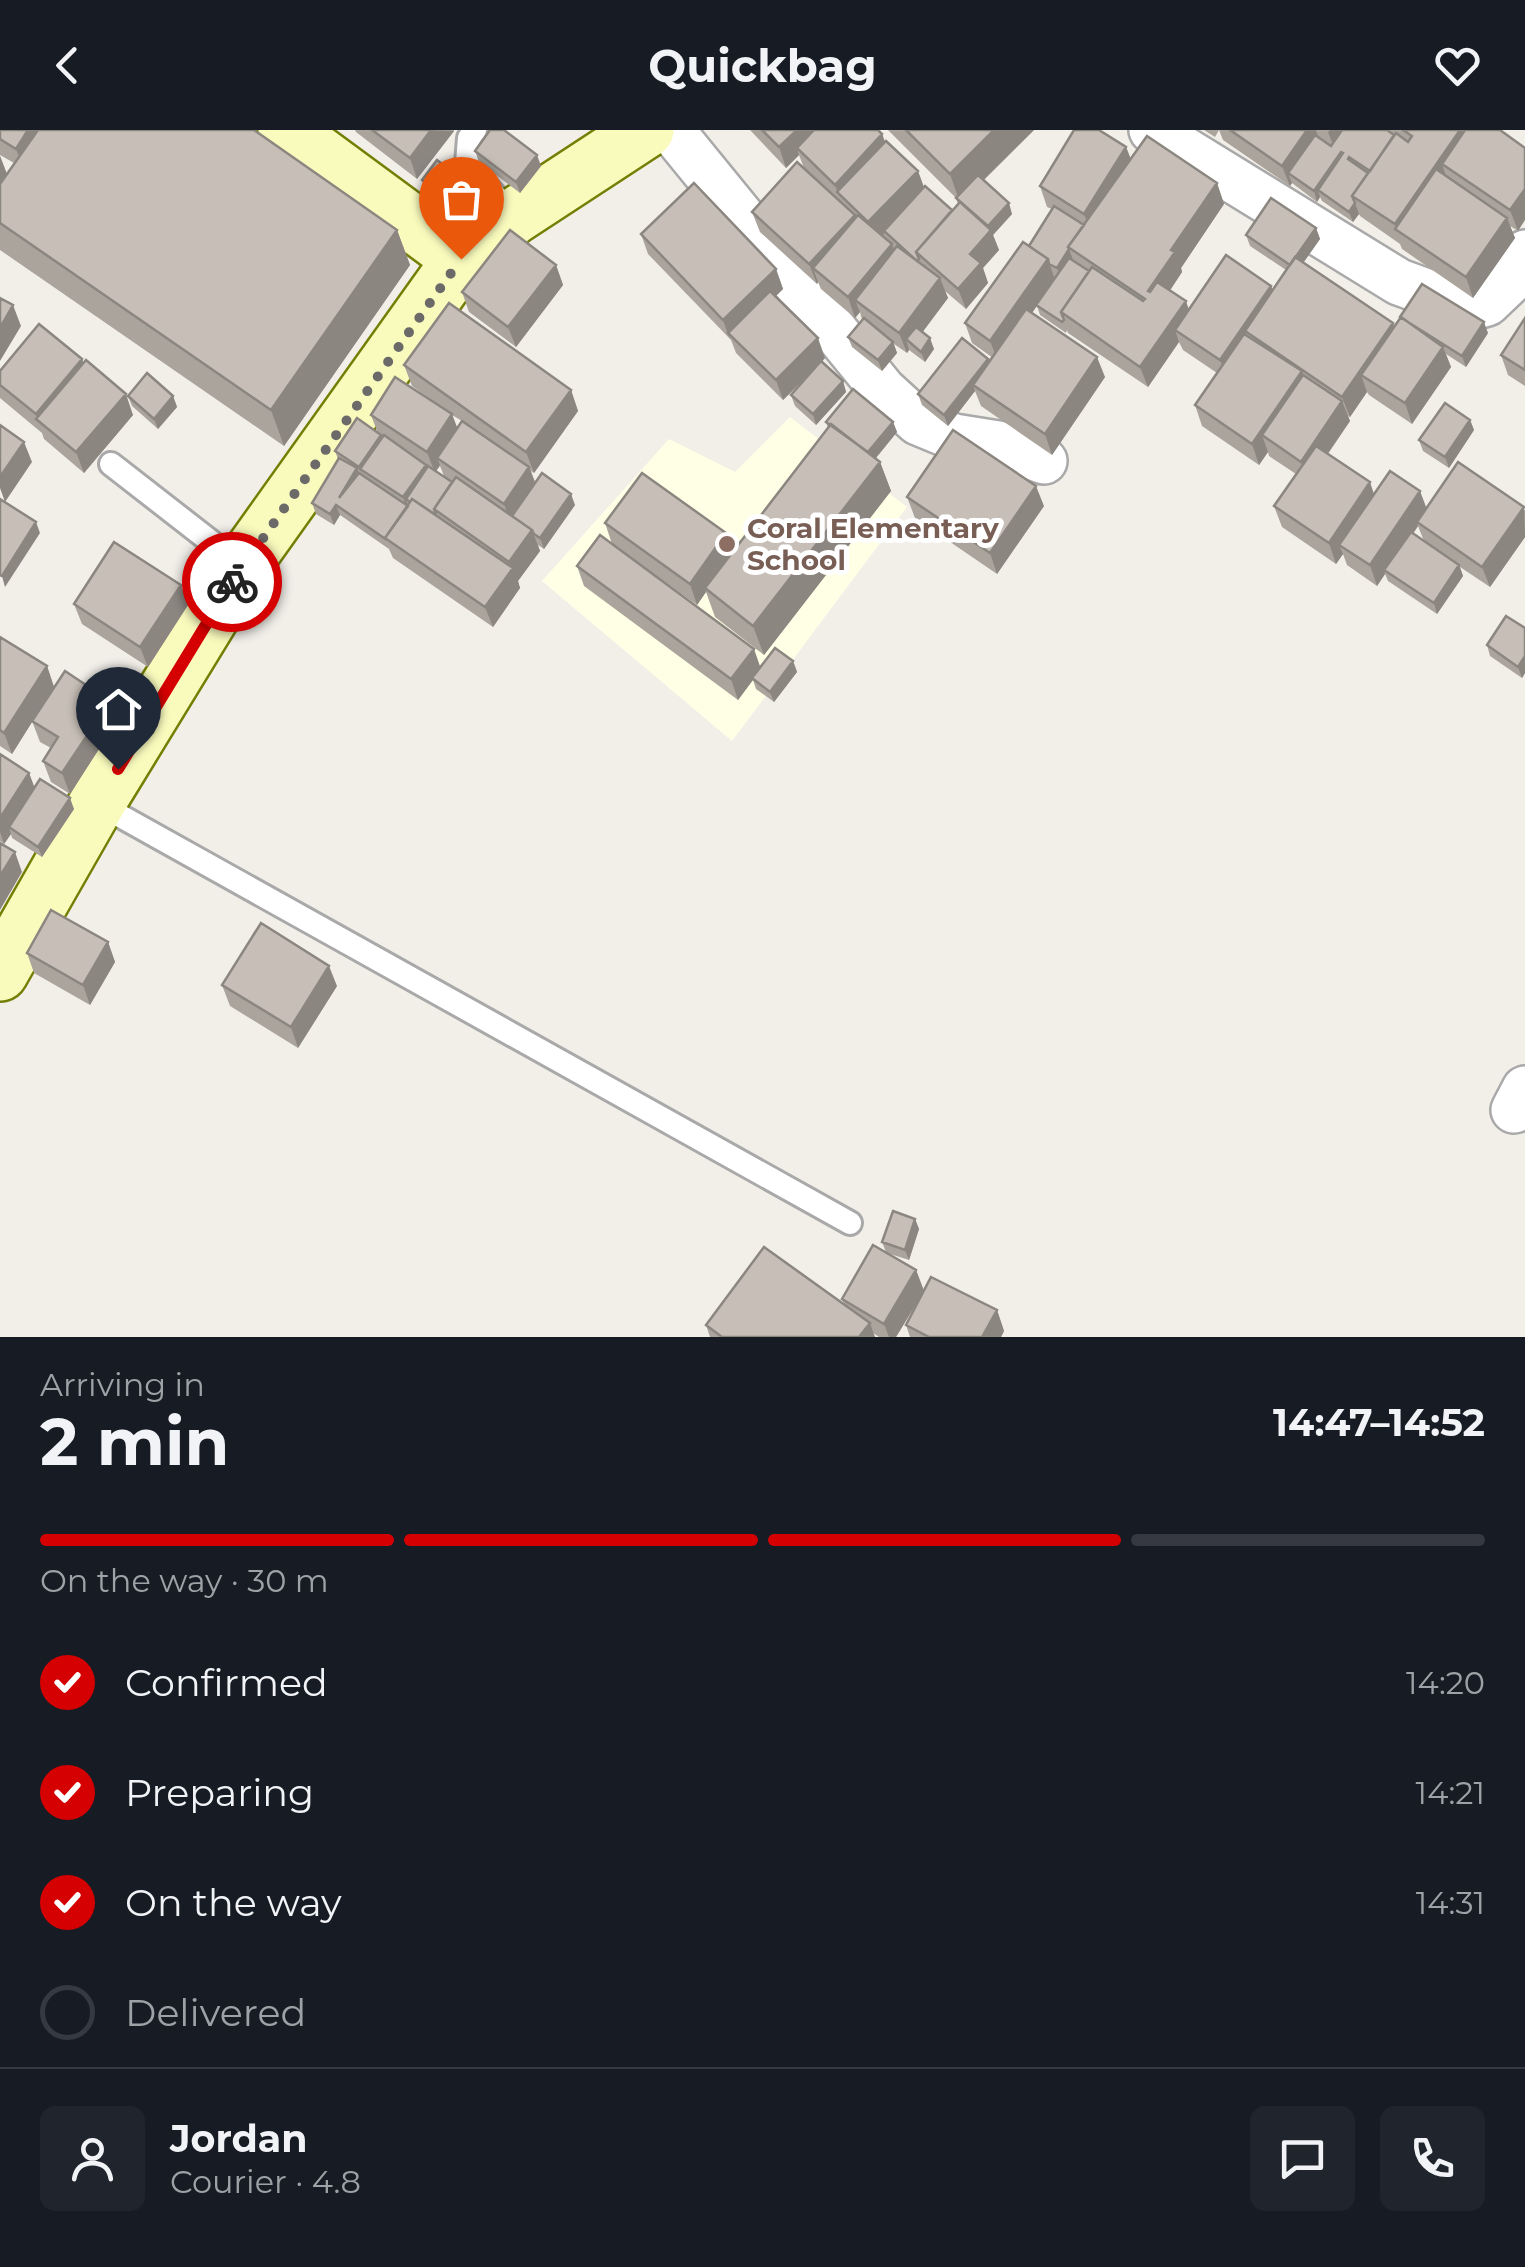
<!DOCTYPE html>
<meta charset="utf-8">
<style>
body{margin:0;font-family:Montserrat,sans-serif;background:#20242c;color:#f1f3f6;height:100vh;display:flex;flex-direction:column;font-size:38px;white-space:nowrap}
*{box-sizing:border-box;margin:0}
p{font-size:32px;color:#9ea1a6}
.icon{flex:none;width:55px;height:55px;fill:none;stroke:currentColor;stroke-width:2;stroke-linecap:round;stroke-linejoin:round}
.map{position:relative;height:1207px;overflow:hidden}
.details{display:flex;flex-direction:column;background:#171b24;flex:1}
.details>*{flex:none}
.pin{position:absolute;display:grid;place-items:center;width:85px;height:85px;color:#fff;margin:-102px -42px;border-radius:50% 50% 50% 0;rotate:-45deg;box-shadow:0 0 10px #0007}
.pin .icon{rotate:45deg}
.courier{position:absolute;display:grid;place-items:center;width:100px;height:100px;margin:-50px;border:8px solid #d40002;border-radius:50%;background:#fff;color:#222;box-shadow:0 2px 12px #0007}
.summary em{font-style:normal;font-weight:700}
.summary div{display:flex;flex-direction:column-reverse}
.summary{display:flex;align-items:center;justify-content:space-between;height:170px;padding:0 40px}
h1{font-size:65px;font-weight:700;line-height:75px}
.bar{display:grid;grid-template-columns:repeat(4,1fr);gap:15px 10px;align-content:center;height:120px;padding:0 40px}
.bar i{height:12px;border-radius:8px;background:#363941}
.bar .selected{background:#d40002}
.bar p{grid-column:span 4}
.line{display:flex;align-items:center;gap:25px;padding:0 40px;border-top:2px solid #363941}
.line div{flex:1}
.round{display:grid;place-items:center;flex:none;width:105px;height:105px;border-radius:15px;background:#20242c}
ol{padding:0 40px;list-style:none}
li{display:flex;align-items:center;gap:30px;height:110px}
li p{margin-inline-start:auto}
li .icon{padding:10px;border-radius:50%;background:#d40002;color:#fff;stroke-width:4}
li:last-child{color:#9ea1a6}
li i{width:55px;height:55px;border:5px solid #363941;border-radius:50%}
header{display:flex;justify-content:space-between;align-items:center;height:130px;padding:0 40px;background:#171b24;font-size:45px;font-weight:700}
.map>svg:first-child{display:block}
</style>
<header><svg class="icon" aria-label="back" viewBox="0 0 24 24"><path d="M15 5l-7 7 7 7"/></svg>Quickbag<svg class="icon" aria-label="heart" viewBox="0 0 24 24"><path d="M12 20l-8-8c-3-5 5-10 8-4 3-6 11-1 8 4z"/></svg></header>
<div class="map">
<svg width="1525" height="1207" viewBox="0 0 1525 1207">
<rect width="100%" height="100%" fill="#f2efe9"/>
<path fill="#ffffe5" d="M790 287 907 377 732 611 542 451 669 309 735 342Z"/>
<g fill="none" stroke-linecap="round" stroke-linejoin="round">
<defs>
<path id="lane" d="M475 0 469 8 467 33 513 87
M111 334 242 436
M97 673 850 1093"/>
<path id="street" d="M671 0 883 260 918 292 954 307 998 314 1044 331
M1152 0 1399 152 1470 178 1487 173 1509 152 1525 123
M1514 980 1525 959"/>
<path id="secondary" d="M286 0 461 129
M0 843 97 673 242 436 461 129 513 87 646 0"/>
</defs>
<use href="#lane" stroke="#a9a9a9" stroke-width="28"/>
<use href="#street" stroke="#a9a9a9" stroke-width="50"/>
<use href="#secondary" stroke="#737f02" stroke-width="60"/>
<use href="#lane" stroke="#fff" stroke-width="22"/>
<use href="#street" stroke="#fff" stroke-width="45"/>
<use href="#secondary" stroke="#f9fbbd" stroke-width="55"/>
</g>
<path fill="#aba49d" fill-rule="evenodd" d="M0 0 397 100 410 135 284 316 0 120V26L7 44 14 33 0 25Z
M355 0H454V1L417 49 356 2Z
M750 0H878L882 4 885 12 918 41 924 57 952 80 958 74 956 68 888 0H1034L984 50 1012 84 993 105 999 120 983 138 988 153 966 179 945 161 948 168 922 202 934 219 925 232 909 220 907 223 894 214 897 223 882 241 852 217 848 207 862 190 860 182 855 188 821 159 818 152 817 154 760 102 752 82 804 38 799 25 786 38Z
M1204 0H1500L1518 101 1510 96 1515 108 1473 168 1402 119 1400 114 1360 86 1359 84 1353 92 1322 71 1320 67 1317 72 1292 53 1290 56 1223 10 1219 0 1215 7Z
M1126 17 1131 29 1217 53 1224 74 1181 138 1182 142 1170 160 1189 180 1271 156 1273 161 1286 140 1250 116 1246 105 1316 98 1320 109 1303 133 1393 193 1394 197 1488 203 1466 237 1446 224 1451 237 1412 294 1369 265 1367 262 1350 287 1348 286 1350 291 1328 324 1374 364 1426 378 1525 380V407L1490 457 1460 437 1463 446 1437 484 1388 451 1385 444 1377 456 1347 435 1343 424 1336 434 1282 397 1274 376 1296 344 1269 326 1268 322 1259 335 1202 296 1195 275 1217 243 1183 220 1179 212 1148 257 1068 203 1067 200 1066 203 1040 185 1037 176 1032 183 1105 247 1052 325 981 276 975 261 948 296 922 275 918 264 988 229 990 232 993 228 972 213 965 193 1029 116 1052 79 1047 77 1040 56ZM1418 396 1424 411 1413 404Z
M475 21 541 36 520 63 479 32Z
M422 50 474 65 459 86 426 61Z
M641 104 776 139 783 159 776 166 825 228 822 232 843 251 846 262 816 295 795 276 791 265 814 240 783 270 736 223 731 210 648 124Z
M556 135 563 155 516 217 469 182 462 162Z
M1525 188V256L1508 245 1501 225Z
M82 229 84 234 133 285 84 343 44 309 42 303 0 268V241Z
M404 235 571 260 578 281 534 343 531 341 535 353 575 375 544 419 538 415 540 421 518 451 520 458 493 497 393 428 389 419 340 385 334 395 316 384 312 373 338 329 335 321 377 301 371 285 444 279 412 256ZM452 285 462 291 457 298ZM440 336 444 346 436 341Z
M128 266H173L177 277 158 299 132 276Z
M1470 290 1474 300 1449 338 1423 321 1419 310Z
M826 292H893L897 302 876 328 880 332 891 361 764 525 715 487 706 462 697 475 612 414 605 393 726 403 733 422 828 298Z
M907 367 1044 376 997 444 915 388Z
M577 436 760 537 793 531 797 542 774 572 756 559 753 550 738 570 584 456Z
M74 474 188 475 148 537 82 494Z
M1525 498V543L1522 548 1490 526 1487 515Z
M0 507 47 536 54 557 12 624 0 616Z
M110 571 117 591 70 664 51 652 43 631 51 618 40 612 32 591Z
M0 624 29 643 34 657 74 679 42 727 12 708 11 704 4 714 0 711Z
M108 812 115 832 90 875 34 843 27 823Z
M222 855 337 856 298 918 230 876Z
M915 1089 919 1099 909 1130 887 1123 916 1140 924 1161 896 1207H879L873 1203 875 1207H710L706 1195 844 1174 842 1169 886 1122 882 1112Z
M997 1180 1004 1201 1001 1207H910L906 1195Z"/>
<path fill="#8b8680" d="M28 0H48L24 39 16 19Z
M431 0 454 1 417 49 410 28Z
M797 0H825L797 18 799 25 786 38 779 17Z
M994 0H1034L960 73 950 44Z
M1307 0H1316L1320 12 1288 43 1292 53 1290 56 1282 36Z
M1330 0H1351L1336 22 1328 2Z
M1460 0H1470L1442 34 1447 49 1397 100 1395 94Z
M882 4 890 25 838 63 835 55Z
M1126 17 1134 38 1092 104 1084 84Z
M1341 22 1345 32 1318 60 1320 67 1317 72 1314 61Z
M537 25 541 36 520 63 516 52Z
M0 26 8 47 0 60Z
M918 41 925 61 876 112 868 92Z
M1217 53 1224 74 1181 138 1182 142 1156 182 1148 161 1171 120Z
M470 55 474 65 459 86 456 75Z
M1525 59V90L1518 101 1510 80Z
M1009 73 1012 84 993 105 999 120 983 138 988 153 966 179 958 159 970 124 987 97Z
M1355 73 1359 84 1353 92 1349 82Z
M855 85 862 105 813 138 818 152 817 154 809 134Z
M1507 88 1515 108 1473 168 1466 147Z
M1316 98 1320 109 1294 146 1290 135Z
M397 100 410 135 284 316 271 280Z
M892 114 900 135 855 170 860 182 855 188 848 167Z
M1069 119 1073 130 1061 149 1057 138Z
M1048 129 1055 150 998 231 990 211Z
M556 135 563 155 516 217 508 197Z
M776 139 783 159 733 208 728 203 730 210 723 190Z
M940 148 948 168 913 215 906 209 909 220 907 223 899 203Z
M1271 156 1278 176 1245 201 1251 216 1228 250 1220 230Z
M1186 171 1193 192 1175 200 1179 212 1148 257 1140 237Z
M13 175 21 196 0 231V198Z
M1484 192 1488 203 1466 237 1462 226Z
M1393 193 1400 214 1361 245 1367 262 1350 287 1342 267Z
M818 208 825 228 783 270 776 250Z
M930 208 934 219 925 232 921 222Z
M893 212 897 223 882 241 878 230Z
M1443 217 1451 237 1412 294 1405 273Z
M1097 227 1105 247 1052 325 1045 304Z
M82 229 89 249 38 290 36 284Z
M988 229 992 239 973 255 975 261 948 296 944 285Z
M1302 241 1309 262 1262 305 1268 322 1259 335 1252 314Z
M843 251 846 262 816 295 813 284Z
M571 260 578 281 534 343 526 322Z
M126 264 133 285 84 343 76 322Z
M173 266 177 277 158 299 154 289Z
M1342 271 1350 291 1308 352 1301 332Z
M452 284 460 305 437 328 440 335 435 343 427 322Z
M1470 290 1474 300 1449 338 1445 327Z
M893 292 897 302 870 335 866 325Z
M381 305 385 315 360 339 363 348 359 337Z
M24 312 32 332 5 372 0 358V347Z
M880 332 891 361 764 525 753 496Z
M426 335 430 345 406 369 408 376 406 378 403 367Z
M529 337 537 357 511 394 504 374Z
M357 338 361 349 339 368Z
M1370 352 1377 373 1339 415 1343 424 1336 434 1329 413Z
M1036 356 1044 376 997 444 990 423Z
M1420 361 1428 382 1417 392 1418 396 1387 442 1384 440 1385 444 1377 456 1370 435Z
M571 364 575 375 544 419 540 408Z
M336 375 340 385 334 395 330 384Z
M1524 377 1525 407 1490 457 1482 437Z
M36 392 40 403 5 457 2 446Z
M532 400 540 421 518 451 520 458 493 497 485 477 512 439 509 432Z
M726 403 734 424 705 458 706 462 697 475 690 454Z
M1459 435 1463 446 1437 484 1434 473Z
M181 455 188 475 148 537 140 517Z
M754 519 761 539 738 570 731 549Z
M1525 526V543L1522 548 1518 537Z
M793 531 797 542 774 572 770 562Z
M47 536 54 557 12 624 4 603Z
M110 571 117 591 70 664 62 643Z
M29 643 37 664 9 697 11 704 4 714 0 702V688Z
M70 668 74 679 42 727 38 717Z
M15 722 22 742 0 780V746Z
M108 812 115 832 90 875 83 855Z
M329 836 337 856 298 918 291 897Z
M915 1089 919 1099 909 1130 905 1120Z
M916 1140 924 1161 896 1207H889L884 1194Z
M997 1180 1004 1201 1001 1207H982Z
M870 1193 875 1207H859Z"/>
<path fill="#c7bfb7" stroke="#8b8680" stroke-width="2.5" d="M0 0H28L16 19 0 9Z
M38 0H254L397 100 271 280 0 93V54Z
M372 0H431L410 28Z
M490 0H504L537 25 516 52 475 21Z
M762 0H797L779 17Z
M814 0H878L882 4 835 55 797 18Z
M906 0H994L950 44Z
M1074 0H1099L1126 17 1084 84 1040 56Z
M1230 0H1307L1282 36Z
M1342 0H1387L1394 5 1370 41 1349 27 1348 29 1368 43 1352 66 1355 73 1349 82 1318 60 1343 23 1341 22 1314 61 1288 43 1315 5 1331 16Z
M1403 0H1460L1395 94 1352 66 1396 3 1408 12 1412 6Z
M1465 0H1500L1525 18V59L1510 80 1442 34Z
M1147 6 1217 53 1171 120 1175 122 1148 161 1150 162 1157 152 1186 171 1140 237 1061 182 1092 137 1143 171 1145 169 1068 117Z
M886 11 918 41 868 92 837 62Z
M437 30 470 55 456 75 422 50Z
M797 32 855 85 809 134 752 82Z
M1436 39 1507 88 1466 147 1395 99Z
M978 45 1009 73 988 96 956 68Z
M694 53 776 139 723 190 641 104Z
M925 56 952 80 916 122 919 129 917 131 884 101Z
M1271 68 1316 98 1290 135 1246 105Z
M960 72 991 100 970 124 981 133 958 159 916 122Z
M1054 76 1084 95 1068 117 1069 119 1057 138 1049 134 1048 129 1029 116Z
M858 85 892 114 848 167 813 138Z
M510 100 556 135 508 197 462 162Z
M1023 112 1048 129 990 211 965 193Z
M897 116 940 148 899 203 855 170Z
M1226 125 1271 156 1220 230 1175 200Z
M1295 127 1393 193 1342 267 1245 201Z
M1069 128 1089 141 1061 182 1064 190 1062 192 1036 175Z
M1422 154 1484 192 1462 226 1400 187Z
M770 161 818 208 776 250 728 203Z
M0 168 13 175 0 198Z
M449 173 571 260 526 322 404 235Z
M1026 179 1097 227 1045 304 973 255Z
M1401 187 1443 217 1405 273 1361 245Z
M864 188 893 212 878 230 848 207Z
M1525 188V240L1501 225Z
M39 194 82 229 36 284 0 255V241Z
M916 197 930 208 921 222 906 209Z
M1244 204 1302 241 1252 314 1195 275Z
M962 208 988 229 944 285 918 264Z
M86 230 126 264 76 322 36 289Z
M821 231 843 251 813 284 791 265Z
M147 243 173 266 154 289 128 266Z
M1303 245 1342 271 1301 332 1262 305Z
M395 247 452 284 427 322 371 285Z
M853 259 893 292 868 322 826 292Z
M1445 273 1470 290 1445 327 1419 310Z
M357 288 381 305 359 337 335 321Z
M462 291 529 337 504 374 437 328Z
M831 294 880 332 753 496 705 458Z
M0 295 24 312 0 347Z
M953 300 1036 356 990 423 907 367Z
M384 305 426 335 403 367 360 339Z
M1316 316 1370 352 1329 413 1274 376Z
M339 328 357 338 339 368 359 343 408 376 385 408 387 410 336 375 330 384 312 373Z
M1458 332 1524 377 1482 437 1417 392Z
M428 336 452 352 434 379 436 385 412 369 410 372 406 369Z
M1390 341 1420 361 1370 435 1339 415Z
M542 343 571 364 540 408 534 404 532 400 512 386Z
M642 343 726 403 690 454 605 393Z
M456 347 532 400 509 432 434 379Z
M0 369 36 392 2 446 0 445Z
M412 369 513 438 485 477 385 408Z
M1411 402 1459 435 1434 473 1384 440Z
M600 405 754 519 731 549 577 436Z
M114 412 181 455 140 517 74 474Z
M1506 486 1525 498V526L1518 537 1487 515Z
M0 507 47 536 4 603 0 600Z
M775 518 793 531 770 562 752 548Z
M65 541 110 571 62 643 43 631 58 607 32 591Z
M0 624 29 643 0 688Z
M40 649 70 668 38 717 9 697Z
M0 713 15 722 0 746Z
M51 780 108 812 83 855 27 823Z
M261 793 329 836 291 897 222 855Z
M893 1081 915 1089 905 1120 882 1112Z
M873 1115 916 1140 884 1194 842 1169Z
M764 1117 870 1193 859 1207H722L706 1195Z
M931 1147 997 1180 982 1207H929L906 1195Z"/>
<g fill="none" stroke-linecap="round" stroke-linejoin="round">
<path stroke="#6b6a68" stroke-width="10" stroke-dasharray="0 18" d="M232 452 461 129"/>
<path stroke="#d40002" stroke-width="12" d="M118 639 232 452"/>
</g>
<circle fill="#8d6e63" stroke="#fff" stroke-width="4" cx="727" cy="414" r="10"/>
<g text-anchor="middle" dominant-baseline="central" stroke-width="10" stroke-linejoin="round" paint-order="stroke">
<g font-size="28" font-weight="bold" fill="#785e54" stroke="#fff" text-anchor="start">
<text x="747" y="398">Coral Elementary<tspan x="747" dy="32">School</tspan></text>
</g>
</g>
</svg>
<div class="pin" style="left:461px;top:129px;background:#ea580c"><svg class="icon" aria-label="bag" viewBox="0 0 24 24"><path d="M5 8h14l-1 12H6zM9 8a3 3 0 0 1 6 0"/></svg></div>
<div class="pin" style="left:118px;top:639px;background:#1f2937"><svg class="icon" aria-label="home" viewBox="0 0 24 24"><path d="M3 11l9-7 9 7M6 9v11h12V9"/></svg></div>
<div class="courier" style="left:232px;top:452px"><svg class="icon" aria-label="bike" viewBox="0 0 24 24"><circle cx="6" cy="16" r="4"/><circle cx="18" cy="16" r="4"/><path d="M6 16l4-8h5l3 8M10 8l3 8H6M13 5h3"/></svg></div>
</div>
<section class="details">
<div class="summary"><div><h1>2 min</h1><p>Arriving in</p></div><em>14:47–14:52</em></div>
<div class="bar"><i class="selected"></i><i class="selected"></i><i class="selected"></i><i></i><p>On the way · 30 m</p></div>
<ol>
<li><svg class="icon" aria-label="check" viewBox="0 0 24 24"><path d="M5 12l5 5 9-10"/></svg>Confirmed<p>14:20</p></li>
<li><svg class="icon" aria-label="check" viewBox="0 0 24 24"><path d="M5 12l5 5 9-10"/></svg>Preparing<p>14:21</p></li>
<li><svg class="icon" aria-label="check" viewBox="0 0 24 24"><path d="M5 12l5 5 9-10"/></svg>On the way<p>14:31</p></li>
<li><i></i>Delivered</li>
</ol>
<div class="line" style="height:180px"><a class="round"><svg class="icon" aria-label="person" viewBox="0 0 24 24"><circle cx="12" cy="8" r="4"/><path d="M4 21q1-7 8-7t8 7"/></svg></a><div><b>Jordan</b><p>Courier · 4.8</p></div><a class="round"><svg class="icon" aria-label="chat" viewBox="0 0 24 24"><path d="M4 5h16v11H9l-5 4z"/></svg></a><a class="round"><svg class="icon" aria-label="phone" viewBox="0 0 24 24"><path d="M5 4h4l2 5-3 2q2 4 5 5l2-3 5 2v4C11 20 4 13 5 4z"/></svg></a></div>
</section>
